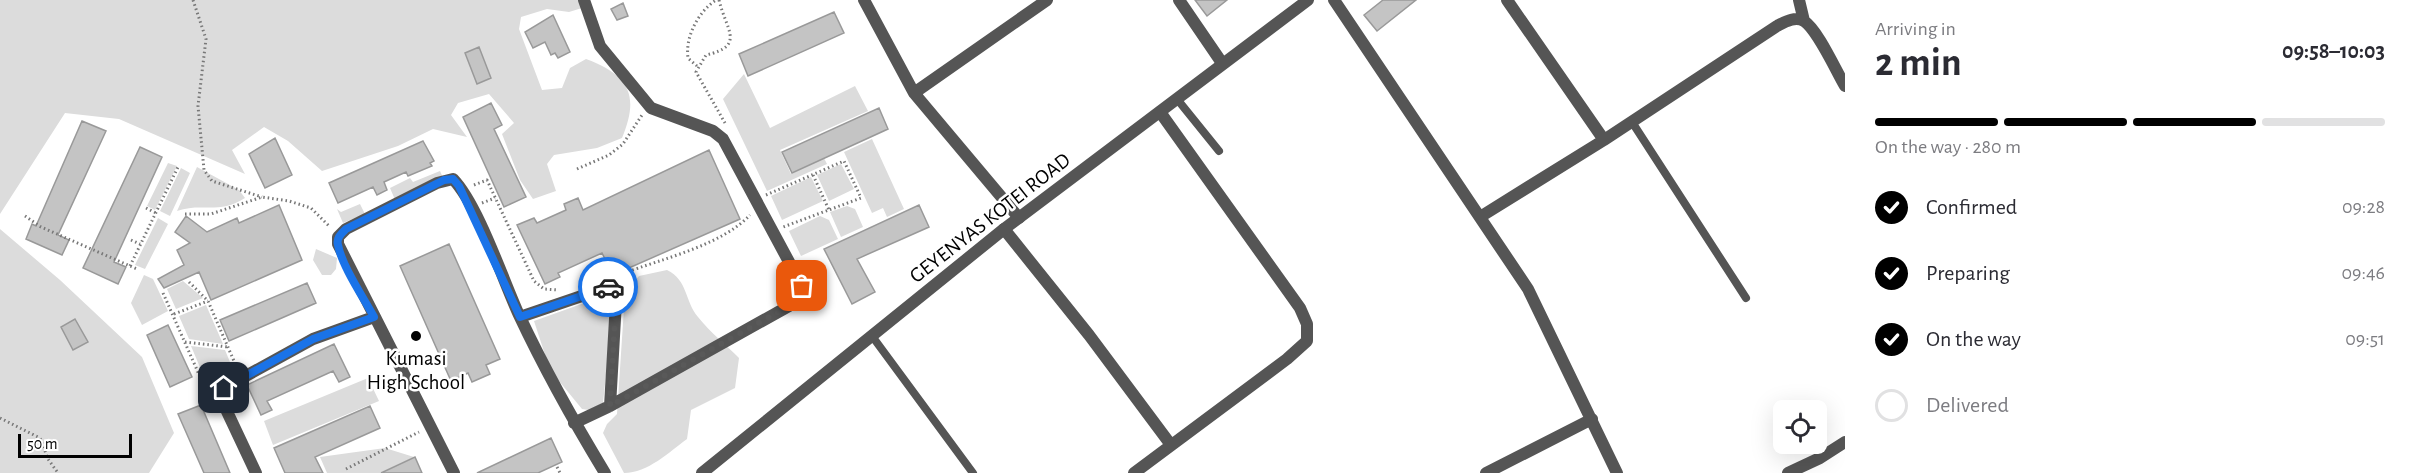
<!DOCTYPE html>
<meta charset="utf-8">
<style>
body{margin:0;font-family:"Alegreya Sans",sans-serif;background:#f2f2f3;color:#2b2b33;height:100vh;display:flex;flex-direction:column;font-size:22px;white-space:nowrap}
*{box-sizing:border-box;margin:0}
p{font-size:20px;color:#7c7c81}
.icon{flex:none;width:33px;height:33px;fill:none;stroke:currentColor;stroke-width:2;stroke-linecap:round;stroke-linejoin:round}
.map{position:relative;flex:1;overflow:hidden}
.panel{display:flex;flex-direction:column;background:#fff;width:570px}
.panel>*{flex:none}
.fabs{position:absolute;left:1773px;top:400px;display:grid;gap:12px}
.fabs a{display:grid;place-items:center;width:54px;height:54px;border-radius:9px;background:#fff;box-shadow:0 6px 24px #0002;font-size:30px}
.scale{position:absolute;left:18px;bottom:15px;width:114px;box-sizing:border-box;padding-left:6px;border:3px solid #000;border-top:0;font-size:16px;line-height:21px;white-space:nowrap;color:#000;-webkit-text-stroke:4px #fff;paint-order:stroke}
.pin{position:absolute;display:grid;place-items:center;width:51px;height:51px;color:#fff;margin:-26px;border-radius:12px;box-shadow:0 3px 9px #0006}
.courier{position:absolute;display:grid;place-items:center;width:60px;height:60px;margin:-30px;border:4px solid #1a73e8;border-radius:50%;background:#fff;color:#222;box-shadow:0 2px 8px #0007}
.head em{font-style:normal;font-weight:700}
.head div{display:flex;flex-direction:column-reverse}
.head{display:flex;align-items:center;justify-content:space-between;height:102px;padding:0 30px}
h1{font-size:39px;font-weight:700;line-height:45px}
.bar{display:grid;grid-template-columns:repeat(4,1fr);gap:9px 6px;align-content:center;height:72px;padding:0 30px}
.bar i{height:8px;border-radius:4px;background:#e1e1e2}
.bar .on{background:#000}
.bar p{grid-column:span 4}
ol{padding:0 30px;list-style:none}
li{display:flex;align-items:center;gap:18px;height:66px}
li p{margin-inline-start:auto}
li .icon{padding:6px;border-radius:50%;background:#000;color:#fff;stroke-width:4}
li:last-child{color:#7c7c81}
li i{width:33px;height:33px;border:3px solid #e1e1e2;border-radius:50%}
main{display:flex;flex:1;min-height:0}
.map>svg:first-child{display:block}
</style>
<main>
<div class="map">
<svg width="1845" height="473" viewBox="0 0 1845 473">
<rect width="100%" height="100%" fill="#fff"/>
<path fill="#dcdcdc" d="M0 0H583L582 8 569 12 547 9 521 17 519 29 542 90 562 88 570 68 586 59C629 75 640 95 622 138L597 148 554 155 547 164 556 191 533 199 520 180 502 134 514 123 489 94 458 103 451 115 467 137 433 129 398 146 322 171 288 141 264 127 232 150 245 174 119 119 65 113 0 214Z
M744 74 770 128 855 86 868 111 780 150 791 174 824 158 827 164 767 191 723 99Z
M872 139 904 209 887 217 883 208 872 213 844 152Z
M168 163 177 166 155 210 147 206Z
M841 164 854 189 829 201 817 175Z
M197 167 239 190 245 198C219 215 201 202 177 211Z
M181 168 190 173 170 216 160 211Z
M440 171 444 180 396 202 390 188 410 178 413 182Z
M811 177 823 201 782 220 771 196Z
M360 204 365 214 343 223 337 209 341 212Z
M847 206 855 209 863 227 841 237 830 212Z
M820 216 829 220 838 239 801 256 789 231Z
M158 218 168 224 145 269 135 265Z
M0 229 60 280 142 357 174 433 149 473H0Z
M316 249 337 258 336 269 331 275H322L313 260Z
M667 270C688 280 685 302 698 317 710 332 726 345 739 358L735 388 691 410 687 439C669 452 648 473 624 473L603 433 607 424 617 414 625 293 639 276Z
M144 275 153 279 168 311 142 325 131 303Z
M183 281 203 298 176 309 167 289Z
M601 297 610 300 613 308 603 403 589 410 582 409 550 370 534 321Z
M206 305 223 344 189 339 179 316Z
M191 346 225 350 235 374 207 384Z
M368 378 379 401 273 445 264 421Z
M385 448 414 457 380 473H327L320 457Z"/>
<path fill="#c4c4c4" stroke="#999" stroke-width="1.5" d="M1195 0H1227L1207 16Z
M1383 0H1416L1377 31 1364 15Z
M623 3 628 16 617 20 611 9Z
M834 12 844 33 748 76 739 54Z
M553 15 570 52 558 58 555 53 551 55 545 42 533 48 525 32Z
M479 47 491 78 477 84 465 53Z
M491 103 502 125 494 129 526 197 504 207 463 117Z
M879 108 888 129 792 173 782 152Z
M82 121 106 131 58 235 69 240 62 255 26 239 32 224 36 226Z
M275 138 292 175 265 188 249 154Z
M423 141 434 161 430 163 432 166 408 176 406 172 384 182 387 190 377 195 373 187 338 203 329 183Z
M140 147 162 157 114 262 126 267 118 284 83 268Z
M709 150 740 219 613 275 602 253 558 273 560 277 545 284 517 225 534 218 537 223 566 210 564 204 578 198 583 210Z
M279 205 302 260 211 300 199 272 164 288 158 279 184 265 177 250 190 243 175 232 186 216 207 232 237 218 239 223Z
M919 205 929 227 857 259 875 292 852 304 824 249Z
M449 244 500 359 486 365 490 374 472 382 468 373 451 381 400 266Z
M307 283 316 303 229 341 220 320Z
M75 319 88 342 73 350 61 327Z
M168 325 192 377 170 387 147 335Z
M334 344 350 377 339 382 333 371 267 401 272 410 261 415 247 385Z
M201 405 230 473H204L178 414Z
M370 406 380 428 315 457 323 473H285L274 448Z
M551 438 562 462 538 473H477Z
M415 457 422 473H381Z"/>
<g fill="none" stroke-linecap="round" stroke-linejoin="round">
<path stroke="#777" stroke-width="3" stroke-dasharray="1.5 3" stroke-linecap="butt" d="M193 0 206 39 198 106 204 170 212 181 262 197
M719 0C726 30 746 46 706 55L696 72 725 123
M697 66 688 58C685 37 698 12 716 0
M577 169 609 155 623 144 642 115
M813 175 829 210
M474 185 487 180 534 281 544 289 558 290
M766 195 844 161 861 198 783 227
M482 203 495 198
M146 208 156 213
M185 214H211L262 197 289 201 311 208 330 227
M25 216 41 227 137 269
M131 240 140 244
M130 266 179 165
M624 273C662 259 722 245 750 215
M189 282 208 301 237 368
M163 293 205 388 210 392
M174 314 208 301
M185 342 228 347
M0 418 40 438 48 459 58 473
M557 467 560 473
M346 469 419 432"/>
<path stroke="#555" stroke-width="8" d="M1177 99 1219 151
M1632 122 1746 298
M872 336 973 473"/>
<path stroke="#555" stroke-width="12" d="M864 0 914 93 1019 218
M1179 0 1222 63
M1334 0 1528 289 1617 473
M1507 0 1604 140
M1799 0 1804 21
M914 93 1047 0
M1480 217 1604 140 1777 26C1785 22 1795 16 1804 21 1818 30 1836 71 1845 86
M1004 229 1089 335 1171 445
M520 317 617 284 610 406
M574 423 610 406 789 306 803 295 802 286 723 139 713 131 651 108 600 46 584 0
M256 473 223 403 224 388 313 339 374 317
M454 473 338 244V237L346 229 437 183 453 179C478 205 503 280 519 315 545 370 574 422 605 473
M1134 473 1287 359 1307 341V324L1300 308 1160 112
M1486 473 1592 419
M1788 473 1820 458 1845 442"/>
<path stroke="#555" stroke-width="12" d="M702 473 1004 229 1308 0"/>
</g>
<g fill="none" stroke-linecap="round" stroke-linejoin="round">
<path stroke="#595959" stroke-width="6" stroke-dasharray="0 10.8" d="M608 287 617 284 610 406 789 306 803 295 802 286"/>
<path stroke="#1a73e8" stroke-width="8" d="M224 388 313 339 374 317C363 297 342 266 338 245 336 238 341 234 346 229L444 180 453 179 459 186 520 317 608 287"/>
</g>
<circle fill="#000" stroke="#fff" stroke-width="2" cx="416" cy="336" r="6"/>
<g text-anchor="middle" dominant-baseline="central" stroke-width="5" stroke-linejoin="round" paint-order="stroke">
<g font-size="21" fill="#000" stroke="#fff">
<text transform="translate(990 218) rotate(-38)">GEYENYAS KOTEI ROAD</text>
</g>
<g font-size="21" fill="#000" stroke="#fff">
<text x="416" y="358">Kumasi<tspan x="416" dy="24">High School</tspan></text>
</g>
</g>
</svg>
<div class="fabs">
<a><svg class="icon" aria-label="locate" viewBox="0 0 24 24"><circle cx="12" cy="12" r="6"/><path d="M12 2v4M12 18v4M2 12h4M18 12h4"/></svg></a>
</div>
<div class="scale">50 m</div>
<div class="pin" style="left:802px;top:286px;background:#ea580c"><svg class="icon" aria-label="bag" viewBox="0 0 24 24"><path d="M5 8h14l-1 12H6zM9 8a3 3 0 0 1 6 0"/></svg></div>
<div class="pin" style="left:224px;top:388px;background:#1f2937"><svg class="icon" aria-label="home" viewBox="0 0 24 24"><path d="M3 11l9-7 9 7M6 9v11h12V9"/></svg></div>
<div class="courier" style="left:608px;top:287px"><svg class="icon" aria-label="car" viewBox="0 0 24 24"><path d="M5 17H2v-5l4-1 3-4h7l3 4 3 1v5h-3M9 17h6M6 11h13"/><circle cx="7" cy="17" r="2"/><circle cx="17" cy="17" r="2"/></svg></div>
</div>
<section class="panel">
<div class="head"><div><h1>2 min</h1><p>Arriving in</p></div><em>09:58–10:03</em></div>
<div class="bar"><i class="on"></i><i class="on"></i><i class="on"></i><i></i><p>On the way · 280 m</p></div>
<ol>
<li><svg class="icon" aria-label="check" viewBox="0 0 24 24"><path d="M5 12l5 5 9-10"/></svg>Confirmed<p>09:28</p></li>
<li><svg class="icon" aria-label="check" viewBox="0 0 24 24"><path d="M5 12l5 5 9-10"/></svg>Preparing<p>09:46</p></li>
<li><svg class="icon" aria-label="check" viewBox="0 0 24 24"><path d="M5 12l5 5 9-10"/></svg>On the way<p>09:51</p></li>
<li><i></i>Delivered</li>
</ol>
</section>
</main>
